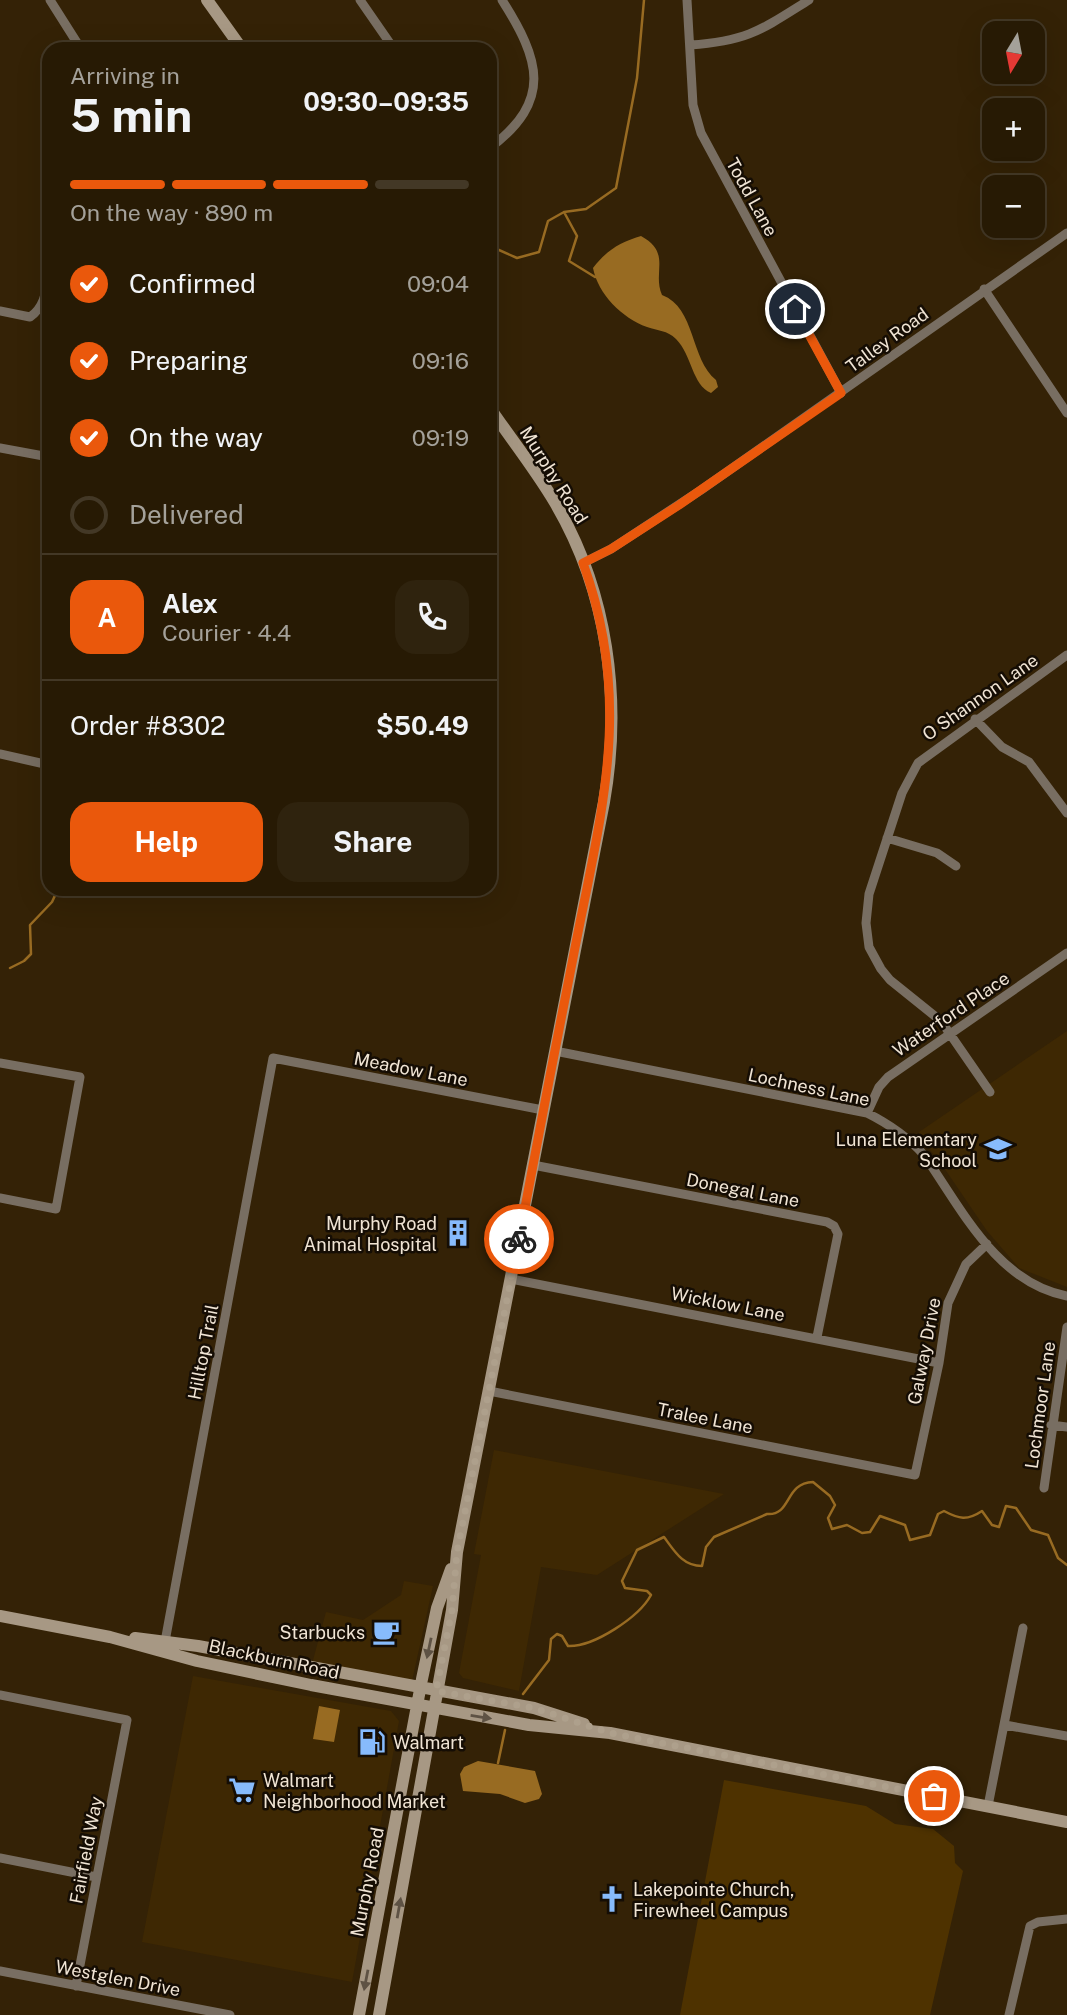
<!DOCTYPE html>
<meta charset="utf-8">
<style>
body{margin:0;font-family:"Public Sans",sans-serif;background:#2f230e;color:#f1f3f6;height:100vh;display:flex;flex-direction:column;font-size:26px;white-space:nowrap}
*{box-sizing:border-box;margin:0}
p{font-size:23px;color:#a4a19a}
.icon{flex:none;width:38px;height:38px;fill:none;stroke:currentColor;stroke-width:2;stroke-linecap:round;stroke-linejoin:round}
.map{position:relative;flex:1;overflow:hidden}
.sheet{position:absolute;left:42px;top:42px;width:455px;height:854px;display:flex;flex-direction:column;background:#271a04;border-radius:21px;box-shadow:0 7px 28px #0002,0 0 0 2px #433826}
.sheet>*{flex:none}
.needle{width:46px;rotate:190deg}
.buttons{position:absolute;left:982px;top:21px;display:grid;gap:14px}
.buttons a{display:grid;place-items:center;width:63px;height:63px;border-radius:14px;background:#271a04;box-shadow:0 7px 28px #0002,0 0 0 2px #433826;font-size:35px}
.pin{position:absolute;display:grid;place-items:center;width:60px;height:60px;color:#fff;margin:-30px;border:4px solid #fff;border-radius:50%;box-shadow:0 2px 7px #0007}
.courier{position:absolute;display:grid;place-items:center;width:70px;height:70px;margin:-35px;border:5px solid #ea580c;border-radius:50%;background:#fff;color:#222;box-shadow:0 2px 9px #0007}
.summary em{font-style:normal;font-weight:700}
.summary div{display:flex;flex-direction:column-reverse}
.summary{display:flex;align-items:center;justify-content:space-between;height:119px;padding:0 28px}
h1{font-size:46px;font-weight:700;line-height:52px}
.bar{display:grid;grid-template-columns:repeat(4,1fr);gap:10px 7px;align-content:center;height:84px;padding:0 28px}
.bar i{height:9px;border-radius:5px;background:#433826}
.bar .on{background:#ea580c}
.bar p{grid-column:span 4}
.line{display:flex;align-items:center;gap:18px;padding:0 28px;border-top:2px solid #433826}
.line div{flex:1}
.round{display:grid;place-items:center;flex:none;width:74px;height:74px;border-radius:21px;background:#2f230e}
ol{padding:0 28px;list-style:none}
li{display:flex;align-items:center;gap:21px;height:77px}
li p{margin-inline-start:auto}
li .icon{padding:7px;border-radius:50%;background:#ea580c;color:#fff;stroke-width:4}
li:last-child{color:#a4a19a}
li i{width:38px;height:38px;border:4px solid #433826;border-radius:50%}
.cta{display:flex;gap:14px;margin-top:auto;padding:14px 28px}
.cta a{flex:1;height:80px;border-radius:21px;background:#ea580c;color:#fff;font-size:28px;font-weight:700;line-height:80px;text-align:center}
.cta a+a{background:#2f230e;color:#f1f3f6}
.map>svg:first-child{display:block}
</style>
<div class="map">
<svg width="1067" height="2015" viewBox="0 0 1067 2015">
<rect width="100%" height="100%" fill="#342206"/>
<path fill="#3e2803" d="M1067 1031V1287L1019 1268 987 1231 938 1159 919 1138V1132Z
M494 1450 724 1494 597 1575 541 1567 519 1691 463 1678 459 1673 481 1555 474 1554Z
M404 1581 433 1586 412 1681 312 1664 326 1612 363 1620 401 1595Z
M193 1676 391 1711 399 1721 352 1982 142 1942Z"/>
<path fill="#4e3200" d="M724 1780 866 1806 895 1824 933 1829 954 1846 955 1863 963 1871 930 2015H680Z"/>
<path fill="#986b22" d="M641 236C672 253 652 272 662 295 696 308 690 359 716 380L718 387 711 393C692 385 692 355 676 339 667 330 658 331 647 327 622 318 598 294 593 268 606 251 620 242 641 236Z
M319 1706 340 1710 334 1742 313 1739Z
M478 1761 535 1771 542 1794 539 1799 525 1803 500 1794 463 1791 460 1774 464 1767Z"/>
<g fill="none" stroke-linecap="round" stroke-linejoin="round">
<path stroke="#986b22" stroke-width="2.5" d="M564 212 586 209 616 188 637 78 644 0
M490 246 517 258 539 252 548 221 564 212 577 236 569 261 595 277
M10 968 24 961 31 954 30 925 52 902 58 889
M523 1694 549 1660 551 1639 557 1634 562 1636 568 1646C594 1647 639 1617 651 1595L647 1591 625 1588 622 1581 637 1550 664 1537C675 1552 683 1566 702 1566L706 1547 714 1537 767 1514C792 1516 784 1483 813 1482L830 1496 835 1505 828 1518 832 1529 847 1525 862 1533 870 1532 880 1516 905 1525 910 1540 930 1535 938 1514 944 1511C959 1519 967 1521 982 1511L992 1525 999 1527 1006 1506 1016 1508 1031 1530 1048 1535 1058 1558 1067 1565
M498 1763 505 1730"/>
<path stroke="#786e62" stroke-width="9" d="M50 0 81 49
M360 0 394 49
M687 0 693 105 701 133 841 393
M690 45C748 41 761 30 809 0
M490 148C553 100 540 60 502 0
M984 289 1067 413
M0 311 30 317C46 306 46 289 49 271
M0 448 49 457
M583 563 611 549 701 490 1067 233
M975 719 1002 747 1029 762 1067 813
M0 754 49 765
M887 838 937 853 956 866
M555 1051 867 1113C889 1124 907 1136 924 1155 961 1208 997 1283 1067 1296
M0 1063 80 1077 56 1209 0 1198
M990 1092 941 1021 890 980 881 969 869 947 866 923 869 894 902 793 918 763 1067 655
M867 1113 879 1087 888 1077 1067 953
M533 1165 827 1222 834 1226 838 1234 817 1337
M511 1279 939 1363
M489 1391 915 1475 939 1363 948 1303 966 1264 987 1244
M1051 1425 1067 1427
M1044 1488 1067 1327
M164 1647 273 1058 543 1110
M0 1695 127 1720 76 1986
M1005 1725 1067 1736
M988 1806 1023 1628
M0 1858 96 1877
M0 1971 230 2015
M1009 2015 1030 1926 1038 1922 1067 1919"/>
<path stroke="#a79884" stroke-width="12" d="M207 0 242 49
M0 1616 110 1637 197 1661 311 1685 529 1725 610 1733 1067 1822
M135 1638 198 1646 534 1708 584 1724
M359 2015 422 1679 437 1608 451 1569
M379 2015 452 1610 457 1552 604 802C622 700 608 591 554 501 535 469 511 439 490 408"/>
</g>
<defs><path id="oneway-solid" d="M-6-.8H1V-3.2L6.5 0L1 3.2V.8H-6Z" transform="scale(1.75)"/></defs>
<g fill="#5e5244">
<use href="#oneway-solid" transform="translate(429 1648) rotate(102)"/>
<use href="#oneway-solid" transform="translate(481 1717) rotate(9)"/>
<use href="#oneway-solid" transform="translate(399 1908) rotate(-80)"/>
<use href="#oneway-solid" transform="translate(366 1980) rotate(101)"/>
</g>
<g fill="none" stroke-linecap="round" stroke-linejoin="round">
<path stroke="#aea08c" stroke-width="7" stroke-dasharray="0 12.6" d="M519 1239 457 1552 452 1610 436 1691 534 1708 610 1733 934 1796"/>
<path stroke="#ea580c" stroke-width="9" d="M519 1239C537 1144 555 1048 574 953 601 813 634 703 583 563L611 549 679 505 841 393 795 309"/>
</g>
<defs>
<symbol id="school-bare" viewBox="-9 -9 18 18"><path d="M0-5L7-2L0 1L-7-2ZM-4 1L0 2.5L4 1V4Q0 6-4 4Z" fill="#87bbfc" stroke="#150d04" stroke-width="2.5" paint-order="stroke"/></symbol>
<symbol id="building-bare" viewBox="-9 -9 18 18"><path d="M-4-6H4V6H1V3H-1V6H-4ZM-2.5-4.3h1.7v1.8h-1.7ZM.8-4.3h1.7v1.8H.8ZM-2.5-1h1.7V.8h-1.7ZM.8-1h1.7V.8H.8Z" fill="#87bbfc" stroke="#150d04" stroke-width="2.5" paint-order="stroke"/></symbol>
<symbol id="cafe-bare" viewBox="-9 -9 18 18"><path d="M-5.5-4.5H6V0H3Q3 3.5 0 3.5H-2.5Q-5.5 3.5-5.5 0ZM3-3.2v2h1.7v-2ZM-6 4.5H4V6H-6Z" fill="#87bbfc" stroke="#150d04" stroke-width="2.5" paint-order="stroke"/></symbol>
<symbol id="fuel-bare" viewBox="-9 -9 18 18"><path d="M-5.5-6h7V0h2V4h1.3V-2.5L3-4.5l.8-.8L6-3V5H2.5V1h-1V6h-7ZM-4.2-4.7v3.2H.2V-4.7Z" fill="#87bbfc" stroke="#150d04" stroke-width="2.5" paint-order="stroke"/></symbol>
<symbol id="supermarket-bare" viewBox="-9 -9 18 18"><path d="M-6-5.5h2.5l.6 2H6L4.5 2H-2.5L-4.4-4H-6ZM-1.5 3.2a1.3 1.3 0 1 0 .1 0ZM3 3.2a1.3 1.3 0 1 0 .1 0Z" fill="#87bbfc" stroke="#150d04" stroke-width="2.5" paint-order="stroke"/></symbol>
<symbol id="church-bare" viewBox="-9 -9 18 18"><path d="M-1.2-6h2.4v3.5h3.3v2.4h-3.3V6h-2.4V-.1h-3.3v-2.4h3.3Z" fill="#87bbfc" stroke="#150d04" stroke-width="2.5" paint-order="stroke"/></symbol>
</defs>
<g fill-rule="evenodd">
<use href="#school-bare" x="979" y="1130" width="38" height="38"/>
<use href="#building-bare" x="439" y="1214" width="38" height="38"/>
<use href="#cafe-bare" x="367" y="1613" width="38" height="38"/>
<use href="#fuel-bare" x="353" y="1723" width="38" height="38"/>
<use href="#supermarket-bare" x="223" y="1771" width="38" height="38"/>
<use href="#church-bare" x="593" y="1880" width="38" height="38"/>
</g>
<g text-anchor="middle" dominant-baseline="central" stroke-width="5" stroke-linejoin="round" paint-order="stroke">
<g font-size="18" fill="#f0e4d4" stroke="#150d04">
<text transform="translate(752 197) rotate(61)">Todd Lane</text>
<text transform="translate(887 340) rotate(-36)">Talley Road</text>
<text transform="translate(554 475) rotate(58)">Murphy Road</text>
<text transform="translate(980 697) rotate(-35)">O Shannon Lane</text>
<text transform="translate(951 1014) rotate(-34)">Waterford Place</text>
<text transform="translate(411 1069) rotate(11)">Meadow Lane</text>
<text transform="translate(809 1087) rotate(12)">Lochness Lane</text>
<text transform="translate(743 1190) rotate(11)">Donegal Lane</text>
<text transform="translate(728 1304) rotate(11)">Wicklow Lane</text>
<text transform="translate(924 1351) rotate(-79)">Galway Drive</text>
<text transform="translate(203 1352) rotate(-79)">Hilltop Trail</text>
<text transform="translate(1040 1405) rotate(-82)">Lochmoor Lane</text>
<text transform="translate(705 1418) rotate(11)">Tralee Lane</text>
<text transform="translate(274 1659) rotate(12)">Blackburn Road</text>
<text transform="translate(86 1850) rotate(-79)">Fairfield Way</text>
<text transform="translate(367 1882) rotate(-79)">Murphy Road</text>
<text transform="translate(118 1978) rotate(11)">Westglen Drive</text>
</g>
<g font-size="18" fill="#f0e4d4" stroke="#150d04" text-anchor="end">
<text x="977" y="1139">Luna Elementary<tspan x="977" dy="21">School</tspan></text>
<text x="437" y="1223">Murphy Road<tspan x="437" dy="21">Animal Hospital</tspan></text>
<text x="365" y="1632">Starbucks</text>
<text x="393" y="1742" text-anchor="start">Walmart</text>
<text x="263" y="1780" text-anchor="start">Walmart<tspan x="263" dy="21">Neighborhood Market</tspan></text>
<text x="633" y="1889" text-anchor="start">Lakepointe Church,<tspan x="633" dy="21">Firewheel Campus</tspan></text>
</g>
</g>
</svg>
<div class="buttons">
<a><svg class="needle" viewBox="-14 -14 28 28"><path d="M0-13l5 13h-10z" fill="#e53935"/><path d="M0 13l5-13h-10z" fill="#a4a19a"/></svg></a>
<a>+</a>
<a>−</a>
</div>
<div class="pin" style="left:934px;top:1796px;background:#ea580c"><svg class="icon" aria-label="bag" viewBox="0 0 24 24"><path d="M5 8h14l-1 12H6zM9 8a3 3 0 0 1 6 0"/></svg></div>
<div class="pin" style="left:795px;top:309px;background:#1f2937"><svg class="icon" aria-label="home" viewBox="0 0 24 24"><path d="M3 11l9-7 9 7M6 9v11h12V9"/></svg></div>
<div class="courier" style="left:519px;top:1239px"><svg class="icon" aria-label="bike" viewBox="0 0 24 24"><circle cx="6" cy="16" r="4"/><circle cx="18" cy="16" r="4"/><path d="M6 16l4-8h5l3 8M10 8l3 8H6M13 5h3"/></svg></div>
<section class="sheet">
<div class="summary"><div><h1>5 min</h1><p>Arriving in</p></div><em>09:30–09:35</em></div>
<div class="bar"><i class="on"></i><i class="on"></i><i class="on"></i><i></i><p>On the way · 890 m</p></div>
<ol>
<li><svg class="icon" aria-label="check" viewBox="0 0 24 24"><path d="M5 12l5 5 9-10"/></svg>Confirmed<p>09:04</p></li>
<li><svg class="icon" aria-label="check" viewBox="0 0 24 24"><path d="M5 12l5 5 9-10"/></svg>Preparing<p>09:16</p></li>
<li><svg class="icon" aria-label="check" viewBox="0 0 24 24"><path d="M5 12l5 5 9-10"/></svg>On the way<p>09:19</p></li>
<li><i></i>Delivered</li>
</ol>
<div class="line" style="height:126px"><b class="round" style="background:#ea580c;color:#fff">A</b><div><b>Alex</b><p>Courier · 4.4</p></div><a class="round"><svg class="icon" aria-label="phone" viewBox="0 0 24 24"><path d="M5 4h4l2 5-3 2q2 4 5 5l2-3 5 2v4C11 20 4 13 5 4z"/></svg></a></div>
<div class="line" style="height:91px"><div>Order #8302</div><b>$50.49</b></div>
<div class="cta"><a>Help</a><a>Share</a></div>
</section>
</div>
